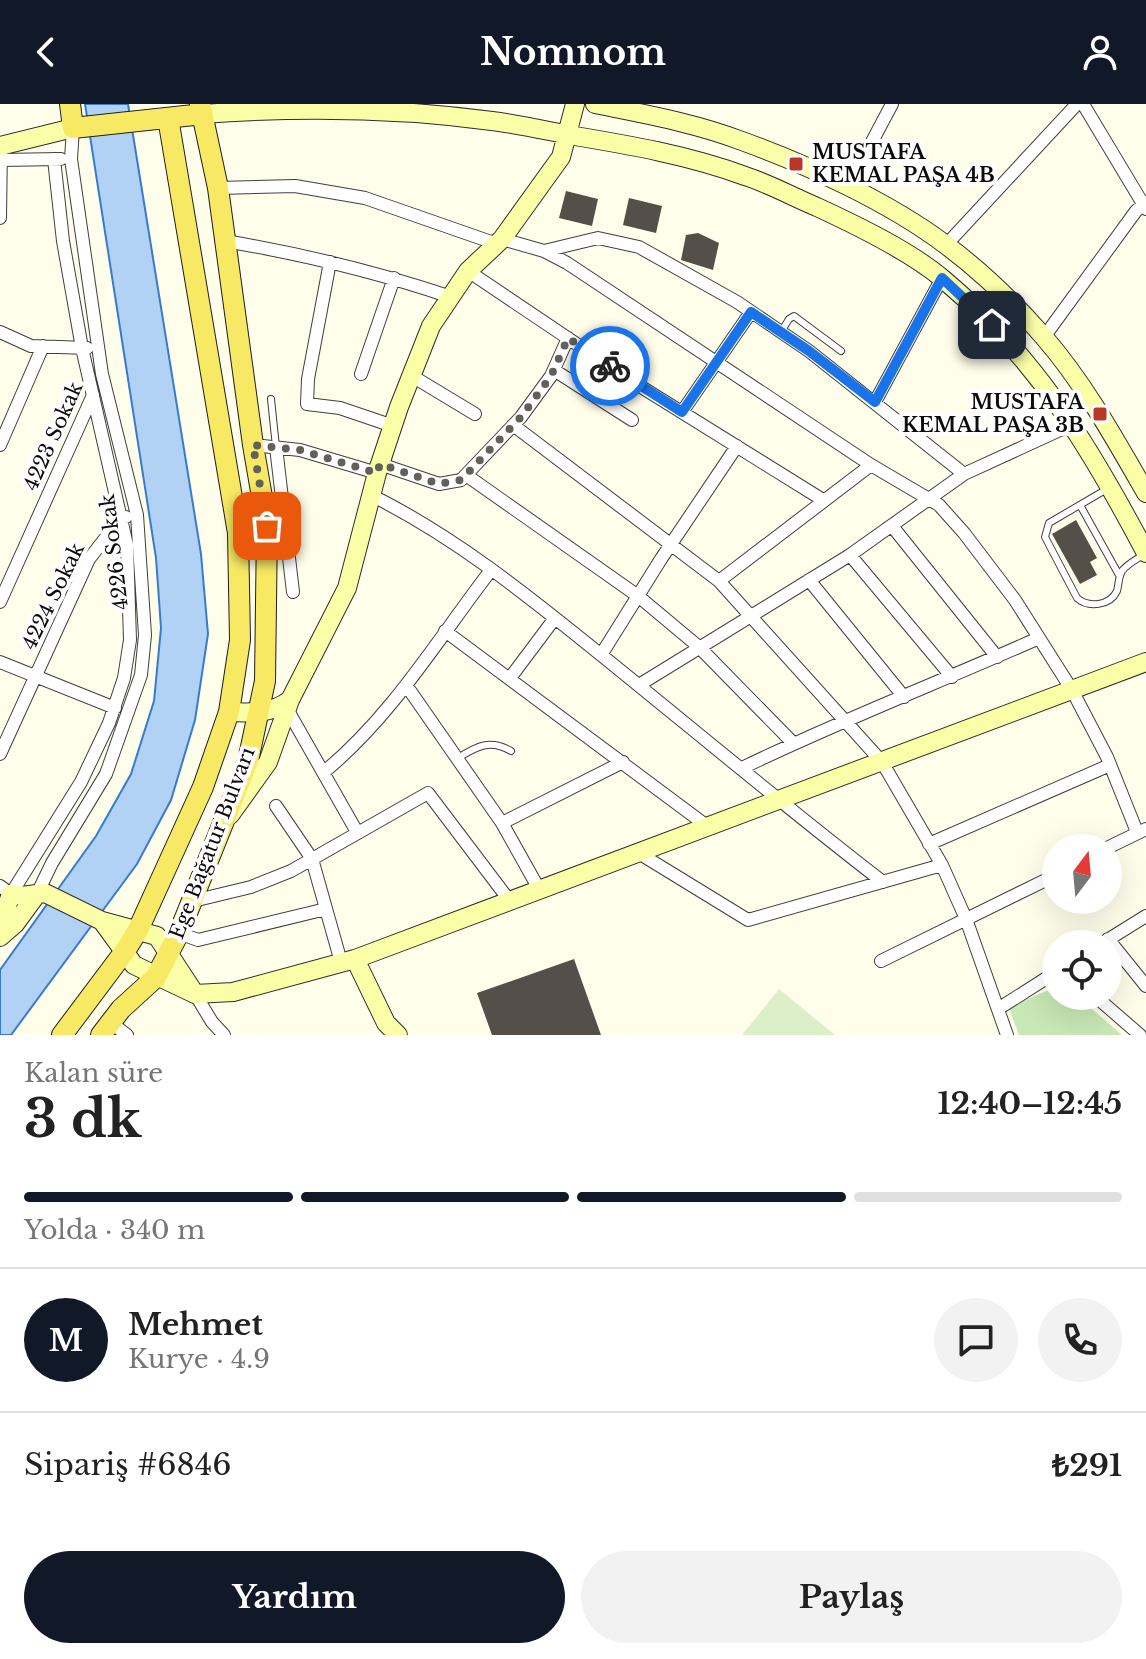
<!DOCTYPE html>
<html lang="tr">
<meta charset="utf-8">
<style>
body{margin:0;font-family:"Libre Baskerville",serif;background:#f2f2f2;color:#222;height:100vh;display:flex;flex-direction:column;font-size:30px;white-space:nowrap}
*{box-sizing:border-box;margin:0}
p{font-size:26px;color:#767676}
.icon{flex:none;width:44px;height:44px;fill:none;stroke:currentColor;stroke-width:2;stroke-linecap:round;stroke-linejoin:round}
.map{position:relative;height:931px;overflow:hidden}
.drawer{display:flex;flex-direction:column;background:#fff;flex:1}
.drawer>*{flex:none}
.needle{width:52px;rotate:16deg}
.controls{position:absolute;left:1042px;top:730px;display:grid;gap:16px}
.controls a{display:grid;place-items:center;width:80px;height:80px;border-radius:50%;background:#fff;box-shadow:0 8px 32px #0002;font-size:40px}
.pin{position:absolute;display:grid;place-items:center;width:68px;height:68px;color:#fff;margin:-34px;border-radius:16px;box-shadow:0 4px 12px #0006}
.courier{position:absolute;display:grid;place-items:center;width:80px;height:80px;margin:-40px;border:6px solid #1a73e8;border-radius:50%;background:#fff;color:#222;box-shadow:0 2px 10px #0007}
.summary em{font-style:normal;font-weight:800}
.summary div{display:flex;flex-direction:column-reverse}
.summary{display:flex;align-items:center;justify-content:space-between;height:136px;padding:0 24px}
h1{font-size:52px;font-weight:800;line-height:60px}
.bar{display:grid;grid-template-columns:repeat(4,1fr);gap:12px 8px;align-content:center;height:96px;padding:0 24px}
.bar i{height:10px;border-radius:6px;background:#e0e0e0}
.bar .selected{background:#111827}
.bar p{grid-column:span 4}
.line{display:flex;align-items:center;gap:20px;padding:0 24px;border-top:2px solid #e0e0e0}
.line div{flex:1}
.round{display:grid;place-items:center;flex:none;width:84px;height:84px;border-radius:42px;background:#f2f2f2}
.action{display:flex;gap:16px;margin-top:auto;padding:16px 24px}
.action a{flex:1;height:92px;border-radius:48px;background:#111827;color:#fff;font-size:32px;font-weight:800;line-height:92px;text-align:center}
.action a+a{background:#f2f2f2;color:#222}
header{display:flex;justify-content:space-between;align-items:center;height:104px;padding:0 24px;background:#111827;color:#fff;font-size:36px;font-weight:800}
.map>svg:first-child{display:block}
</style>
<header><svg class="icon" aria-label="back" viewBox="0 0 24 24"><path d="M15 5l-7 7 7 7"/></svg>Nomnom<svg class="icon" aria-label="person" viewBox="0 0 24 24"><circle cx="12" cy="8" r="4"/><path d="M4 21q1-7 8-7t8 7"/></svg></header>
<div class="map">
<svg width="1146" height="931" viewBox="0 0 1146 931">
<rect width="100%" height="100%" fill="#fffeeb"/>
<path fill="#c8e8b6" d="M1056 883V892H1077L1122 931H1019L1010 907 1013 901Z"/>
<path fill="#dcefc8" d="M779 885 835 931H742Z"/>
<path fill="#b1d1f5" stroke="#397bcb" stroke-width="2" d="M85 0H128L201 450 208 530 195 616 171 696 137 760 11 931H0V866L96 732 131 670 154 597 161 524 156 454Z"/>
<path fill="#544f49" d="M566 87 598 95 592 122 559 114Z
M629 94 662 102 656 129 623 121Z
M698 129 719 139 713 166 681 156 686 131Z
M1076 416 1097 454 1090 458 1097 471 1080 480 1052 430Z
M574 855 601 931H492L477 889Z"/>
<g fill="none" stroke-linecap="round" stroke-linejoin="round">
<defs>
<path id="lane" d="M781 228 789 215 794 212 841 247
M271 295 276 343
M1107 385 1049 419 1045 433 1077 494C1088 504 1110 502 1117 487 1119 480 1118 474 1122 467 1127 460 1136 456 1143 451
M1080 401 1119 471
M458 654C477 642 490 635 511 647"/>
<path id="street" d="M1083 0 1146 105
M0 56 61 55
M848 83 892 0
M218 84 295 82 365 94 497 140
M0 114 1 42
M502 135 544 147 567 159 871 361 939 401 964 429 1015 496 1072 586 1107 653 1137 728
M225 137C302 150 377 168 451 193
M946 141 1077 0
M544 147 598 134 639 143 737 198 809 247 964 370
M330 158 308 275 307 300 340 304 393 322
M468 167 630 276 823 396
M0 228 31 242 87 244
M1044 233 1136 107 1146 98
M554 266 632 316
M361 270 394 174
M412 272 475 310
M875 298 942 174
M682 308 751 208
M513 321 719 477 882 658 942 761 966 815 1007 931
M0 341 43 242
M253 341 300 346 377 369
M276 343 293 488
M380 360 439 380 461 376 521 313 551 272 568 234
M466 371 638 492 699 543 793 639
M371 391C455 433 527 491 600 550 694 626 787 704 883 778
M892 422 997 553
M850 451 952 573
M809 476 904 593
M719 477 871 361
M0 498 93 291
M445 527 707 722
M601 551 661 455 737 342
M0 558 115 604
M510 574 555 514
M406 581 502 719 539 785
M639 581 850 451 964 370 1073 320
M287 605 357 728
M0 650 89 455 122 413H126
M742 664C839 617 940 578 1039 534
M324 668C392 612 438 535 491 466
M276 702 312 755 341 858
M502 719 623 658
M929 740 1110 661
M1107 744 1146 725
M637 748 748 816 942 761
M0 782 11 790 81 678 109 619 124 574 130 536 127 441 82 244 63 137 54 55
M37 790 52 759 106 670 141 571 145 531 137 411 102 270 71 55 73 24
M193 797 251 783 291 767 428 689 509 796
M179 829 198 836 326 805
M1108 835 1146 882
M1101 840 1146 812
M881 857 1056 771
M195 890 212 918 224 931
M1095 892 1140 931
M998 905 1056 868
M110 918 127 931"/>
<path id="secondary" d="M595 0C644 10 695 19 742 37 808 61 889 98 946 141 981 167 1014 199 1043 232 1084 279 1115 335 1146 389
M203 10C299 3 396 4 492 17 518 20 543 26 569 31 629 41 688 51 745 72 770 80 793 93 817 103 856 121 910 147 943 175 1036 253 1090 343 1146 449
M0 42 73 24
M229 608C252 609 271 610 290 596
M230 711 268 658 290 596 347 484 377 369 399 303 431 222 468 167 502 135 561 53 575 0
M102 817 134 861 195 890 233 888 355 855 1146 558
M0 822 11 790 21 792 45 789 102 817 157 832 195 890
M0 833 15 820 37 790
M355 855 386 919 398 931"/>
<path id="primary" d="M70 0 73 24 203 10
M62 931 125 847 138 826 203 683 229 608 240 536 238 429 168 14
M101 931 121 905 156 873 179 829 248 657 265 577 267 422 253 341 218 84 200 0"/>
</defs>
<use href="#lane" stroke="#3f3f3f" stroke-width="8"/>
<use href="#street" stroke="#3f3f3f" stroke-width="14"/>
<use href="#secondary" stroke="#2e2e2e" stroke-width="20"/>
<use href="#primary" stroke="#1d1d1d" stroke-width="22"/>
<use href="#lane" stroke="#fff" stroke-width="6"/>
<use href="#street" stroke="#fff" stroke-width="12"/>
<use href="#secondary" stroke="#fafea7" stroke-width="18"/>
<use href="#primary" stroke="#f7e963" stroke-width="20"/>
</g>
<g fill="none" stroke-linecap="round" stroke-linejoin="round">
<path stroke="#61615a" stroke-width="8" stroke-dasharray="0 14.4" d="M267 422 253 341 300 346 377 369 380 360 439 380 461 376 521 313 551 272 568 234 610 262"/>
<path stroke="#1a73e8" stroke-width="10" d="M610 262 682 308 751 208 809 247 875 298 942 174 992 221"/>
</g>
<g fill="#ba3626" stroke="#fff" stroke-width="3">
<rect x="788" y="52" width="16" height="16" rx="4"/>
<rect x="1092" y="302" width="16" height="16" rx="4"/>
</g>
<g text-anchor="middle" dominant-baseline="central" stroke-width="8" stroke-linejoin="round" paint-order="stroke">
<g font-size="20" font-weight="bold" fill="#0c0c0c" stroke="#fff" text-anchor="start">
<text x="812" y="48">MUSTAFA<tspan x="812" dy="23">KEMAL PAŞA 4B</tspan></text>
<text x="1084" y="298" text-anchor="end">MUSTAFA<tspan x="1084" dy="23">KEMAL PAŞA 3B</tspan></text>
</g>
<g font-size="20" fill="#0c0c0c" stroke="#fff">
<text transform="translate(53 332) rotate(-66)">4223 Sokak</text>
<text transform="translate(114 448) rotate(-97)">4226 Sokak</text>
<text transform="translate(53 492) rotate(-64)">4224 Sokak</text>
<text transform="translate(212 739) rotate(-69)">Ege Bağatur Bulvarı</text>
</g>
</g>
</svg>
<div class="controls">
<a><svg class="needle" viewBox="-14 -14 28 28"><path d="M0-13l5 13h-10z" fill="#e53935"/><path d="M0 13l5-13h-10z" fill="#767676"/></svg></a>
<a><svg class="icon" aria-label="locate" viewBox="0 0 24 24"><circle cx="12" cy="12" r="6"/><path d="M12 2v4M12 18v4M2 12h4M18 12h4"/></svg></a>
</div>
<div class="pin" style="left:267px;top:422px;background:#ea580c"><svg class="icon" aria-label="bag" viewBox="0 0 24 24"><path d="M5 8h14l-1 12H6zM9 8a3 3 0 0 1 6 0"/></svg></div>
<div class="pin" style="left:992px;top:221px;background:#1f2937"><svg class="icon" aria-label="home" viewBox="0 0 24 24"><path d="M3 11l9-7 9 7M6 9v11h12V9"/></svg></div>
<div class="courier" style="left:610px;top:262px"><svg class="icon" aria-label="bike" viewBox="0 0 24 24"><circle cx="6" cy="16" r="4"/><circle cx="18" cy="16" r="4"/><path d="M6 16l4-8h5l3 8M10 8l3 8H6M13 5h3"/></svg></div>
</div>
<section class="drawer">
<div class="summary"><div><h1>3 dk</h1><p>Kalan süre</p></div><em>12:40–12:45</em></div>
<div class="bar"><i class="selected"></i><i class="selected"></i><i class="selected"></i><i></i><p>Yolda · 340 m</p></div>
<div class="line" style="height:144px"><b class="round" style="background:#111827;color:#fff">M</b><div><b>Mehmet</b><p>Kurye · 4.9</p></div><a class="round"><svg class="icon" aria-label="chat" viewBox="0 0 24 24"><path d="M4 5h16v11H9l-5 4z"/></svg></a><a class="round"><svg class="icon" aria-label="phone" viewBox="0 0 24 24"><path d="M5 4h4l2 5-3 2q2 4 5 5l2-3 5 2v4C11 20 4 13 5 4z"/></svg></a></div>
<div class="line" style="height:104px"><div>Sipariş #6846</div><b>₺291</b></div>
<div class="action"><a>Yardım</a><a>Paylaş</a></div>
</section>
